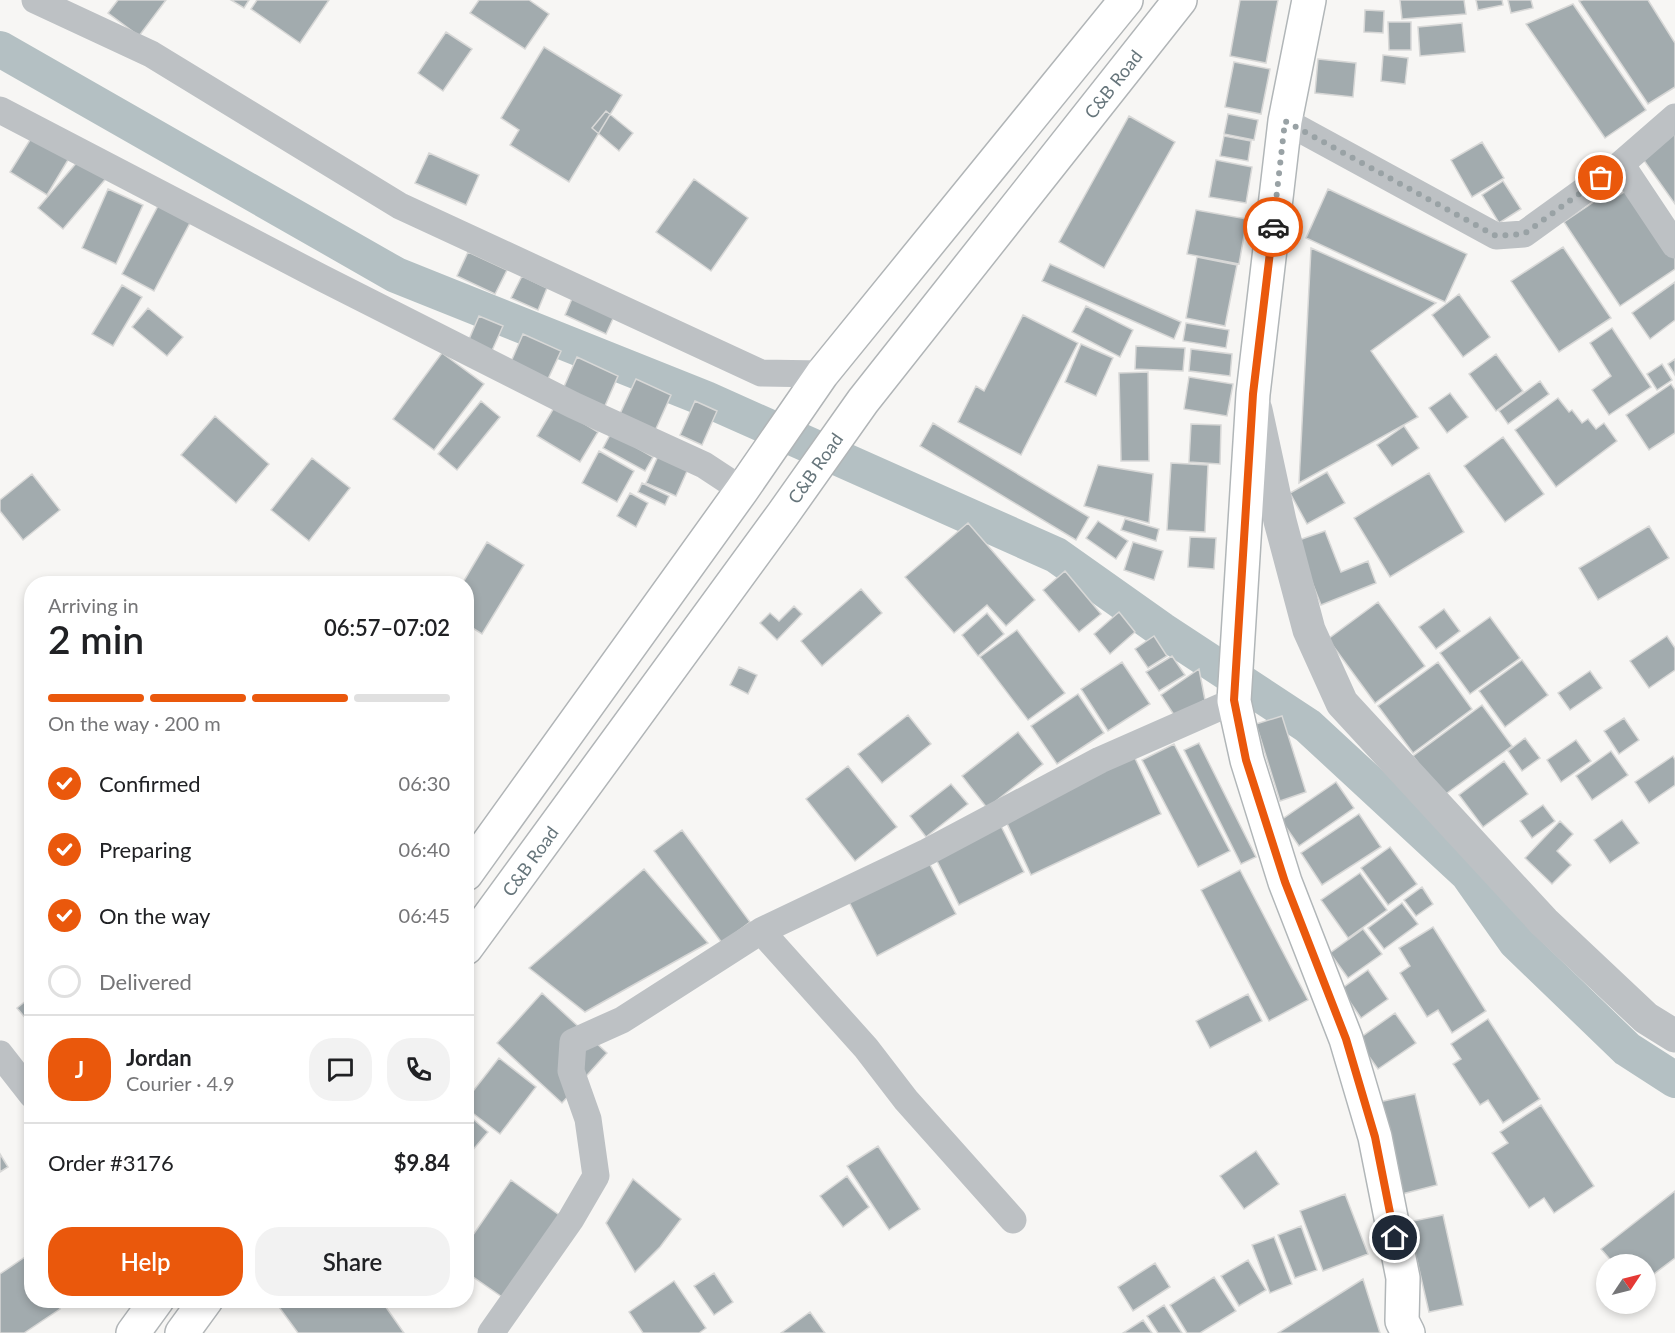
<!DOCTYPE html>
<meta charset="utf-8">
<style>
body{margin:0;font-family:Lato,sans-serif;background:#f2f2f2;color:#202124;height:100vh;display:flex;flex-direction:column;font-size:22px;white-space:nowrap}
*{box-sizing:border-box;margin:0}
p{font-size:20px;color:#757577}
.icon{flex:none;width:33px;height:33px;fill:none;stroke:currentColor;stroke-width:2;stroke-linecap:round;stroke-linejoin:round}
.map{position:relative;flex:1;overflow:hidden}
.panel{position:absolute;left:24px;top:576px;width:450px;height:732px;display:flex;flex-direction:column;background:#fff;border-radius:24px;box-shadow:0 3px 9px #0003}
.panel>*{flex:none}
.needle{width:39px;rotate:55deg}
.controls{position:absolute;left:1596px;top:1254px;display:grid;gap:12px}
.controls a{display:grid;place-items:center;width:60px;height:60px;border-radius:50%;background:#fff;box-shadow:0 3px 9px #0003;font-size:30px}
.pin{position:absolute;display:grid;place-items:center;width:51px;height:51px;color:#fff;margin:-26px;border:3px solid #fff;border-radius:50%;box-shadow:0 2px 6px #0007}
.courier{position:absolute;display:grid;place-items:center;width:60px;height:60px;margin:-30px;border:4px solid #ea580c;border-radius:50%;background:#fff;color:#222;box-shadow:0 2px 8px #0007}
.headline em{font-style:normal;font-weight:600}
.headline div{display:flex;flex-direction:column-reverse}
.headline{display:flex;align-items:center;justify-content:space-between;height:102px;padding:0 24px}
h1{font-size:39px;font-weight:600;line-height:45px}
.bar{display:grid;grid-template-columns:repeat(4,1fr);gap:9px 6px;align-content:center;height:72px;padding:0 24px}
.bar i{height:8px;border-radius:4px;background:#e0e0e0}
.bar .on{background:#ea580c}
.bar p{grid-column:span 4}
.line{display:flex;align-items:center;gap:15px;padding:0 24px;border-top:2px solid #e0e0e0}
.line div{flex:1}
.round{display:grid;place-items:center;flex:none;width:63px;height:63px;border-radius:24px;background:#f2f2f2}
ol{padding:0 24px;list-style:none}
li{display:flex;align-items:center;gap:18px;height:66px}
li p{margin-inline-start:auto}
li .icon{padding:6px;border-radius:50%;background:#ea580c;color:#fff;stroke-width:4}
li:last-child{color:#757577}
li i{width:33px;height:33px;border:3px solid #e0e0e0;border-radius:50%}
.cta{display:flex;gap:12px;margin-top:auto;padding:12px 24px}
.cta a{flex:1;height:69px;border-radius:24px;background:#ea580c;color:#fff;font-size:24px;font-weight:600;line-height:69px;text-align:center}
.cta a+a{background:#f2f2f2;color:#202124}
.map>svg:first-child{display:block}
</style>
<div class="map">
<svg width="1675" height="1333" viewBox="0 0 1675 1333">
<rect width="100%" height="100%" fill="#f7f6f4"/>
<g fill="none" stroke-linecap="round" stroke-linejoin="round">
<path stroke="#b4c0c3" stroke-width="36" d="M0 49 396 275 706 399 1056 555 1162 630 1308 726 1468 874 1516 942 1627 1049 1675 1080"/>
</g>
<path fill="#a2abae" stroke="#d8d8d7" stroke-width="1.5" d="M118 0H166L139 36 108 13Z
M231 0H249L244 8Z
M257 0H329L300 43 251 9Z
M479 0H529L549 14 525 49 470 13Z
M1240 0H1278L1266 63 1230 56Z
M1400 0H1464L1466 14 1402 19Z
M1476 0H1502L1503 5 1478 10Z
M1508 0H1531L1533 8 1511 13Z
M1583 0H1648L1675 43V87L1648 104 1579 1Z
M1573 4 1646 110 1605 138 1526 24Z
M1365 10 1384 11 1383 33 1364 32Z
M1388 22H1411V50H1389Z
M1462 23 1465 52 1420 56 1418 27Z
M446 32 472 49 443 91 418 73Z
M544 47 622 95 569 182 510 145 519 130 501 118Z
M1383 55 1408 58 1405 84 1381 81Z
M1318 59 1356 63 1353 97 1315 93Z
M1234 62 1270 69 1261 114 1225 107Z
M606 111 633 133 619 151 592 128Z
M1228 114 1258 120 1254 140 1224 134Z
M1129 116 1175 142 1104 268 1059 242Z
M1675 125V204L1638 152Z
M35 132 71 155 47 195 10 172Z
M1224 136 1251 141 1248 161 1220 156Z
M1482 142 1504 178 1472 197 1451 160Z
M429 153 479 175 466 205 415 183Z
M84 154 109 175 63 229 38 208Z
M1216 160 1252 167 1246 203 1209 197Z
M694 179 748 218 711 271 656 232Z
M1503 181 1521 209 1499 223 1482 195Z
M108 189 143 205 116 264 82 248Z
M1328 189 1467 254 1445 302 1306 238Z
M1629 189 1675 258V269L1620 306 1564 222 1610 191 1614 198Z
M159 204 191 221 154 291 122 274Z
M1196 210 1247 219 1239 264 1187 254Z
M1563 247 1611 318 1559 352 1511 281Z
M1311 248 1436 303 1371 351 1418 417 1299 483Z
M468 252 507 270 495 294 457 276Z
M1197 257 1237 265 1225 326 1186 318Z
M1050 264 1181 322 1174 339 1042 281Z
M522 276 547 288 538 310 511 298Z
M1675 282V320L1650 339 1632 313Z
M122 285 142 297 113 346 92 334Z
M574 294 616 312 606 334 565 315Z
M1459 294 1490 337 1463 357 1432 315Z
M1086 306 1133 330 1120 357 1072 332Z
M148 308 183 337 167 356 132 327Z
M1023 315 1078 343 1021 455 958 422 976 386 984 391Z
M479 316 503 326 490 355 467 344Z
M1186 323 1229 330 1226 348 1183 341Z
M1612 328 1651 387 1609 415 1592 390 1611 376 1590 343Z
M523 334 561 351 547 381 510 364Z
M1081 344 1113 358 1096 396 1065 382Z
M1136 346 1185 348 1183 371 1135 369Z
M1191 349 1232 354 1230 376 1189 371Z
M442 353 484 384 434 450 393 419Z
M1496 354 1523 391 1496 411 1469 374Z
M577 357 618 376 604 408 563 389Z
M1675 359V375L1668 364Z
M1662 364 1672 380 1657 390 1647 374Z
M1148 372 1149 461H1121L1119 373Z
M1189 377 1233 384 1227 416 1184 409Z
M636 379 671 395 654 433 619 416Z
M1540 381 1549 394 1508 424 1499 411Z
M1671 384 1675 390V433L1649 450 1626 415Z
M1450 393 1468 417 1447 433 1429 408Z
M1558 398 1569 412 1572 410 1582 423 1588 419 1596 429 1604 423 1617 441 1556 487 1515 430Z
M481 401 500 417 457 470 438 454Z
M695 401 717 411 702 445 680 435Z
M555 406 598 432 580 462 537 436Z
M215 416 269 464 236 503 181 455Z
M933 423 1089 517 1076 540 920 446Z
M1191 424 1221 425 1220 464 1189 462Z
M1404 426 1419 448 1392 466 1377 445Z
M611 433 653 457 645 471 603 448Z
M1503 437 1544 494 1505 522 1464 466Z
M599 451 634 471 617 502 582 483Z
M658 456 688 469 676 496 646 483Z
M312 458 350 488 309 541 271 510Z
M1171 463 1208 465 1205 532 1167 530Z
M1098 465 1153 474 1149 523 1084 506Z
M1327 472 1345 503 1307 524 1290 493Z
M1429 473 1464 532 1390 577 1354 518Z
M32 474 60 510 23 540 0 511V500Z
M642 483 669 496 665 505 638 492Z
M630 493 648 503 636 527 617 516Z
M1125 519 1159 529 1156 541 1121 530Z
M1098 521 1128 541 1116 559 1086 538Z
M968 523 1035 600 1006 626 987 605 954 633 905 577Z
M1649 526 1669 558 1598 600 1579 568Z
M1325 531 1341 572 1368 561 1376 583 1321 605 1296 541Z
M1190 537 1216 538 1214 569 1188 567Z
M487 542 524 565 482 634 466 624V584H462Z
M1133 542 1163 551 1154 580 1124 570Z
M1065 571 1101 614 1079 632 1043 590Z
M861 589 882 613 822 666 801 641Z
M1378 602 1425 666 1375 703 1328 639Z
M794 606 802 614 777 640 760 623 770 613 779 621Z
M1444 609 1460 631 1436 649 1419 627Z
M1119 612 1135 632 1110 654 1094 634Z
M987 613 1004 634 978 656 962 635Z
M1490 617 1520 658 1470 694 1440 653Z
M1017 630 1065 693 1028 720 980 657Z
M1154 636 1167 656 1148 668 1135 649Z
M1667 636 1675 648V670L1649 688 1630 661Z
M1172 656 1185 675 1159 691 1146 672Z
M1522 660 1548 695 1505 727 1479 691Z
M1122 662 1150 704 1108 731 1081 689Z
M1438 662 1472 709 1413 753 1378 706Z
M739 667 757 675 748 694 730 685Z
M1199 669 1205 700 1176 718 1161 695Z
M1590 671 1602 688 1570 710 1558 693Z
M1078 694 1104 733 1057 764 1031 726Z
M1482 705 1512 746 1443 796 1413 756Z
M908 715 931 744 882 783 858 754Z
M1282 716 1306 792 1280 801 1256 724Z
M1624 718 1639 740 1619 754 1604 731Z
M1018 732 1043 764 987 808 962 776Z
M1525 738 1540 758 1522 771 1508 751Z
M1576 740 1591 761 1561 782 1547 760Z
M1199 743 1256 857 1241 864 1184 750Z
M1174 744 1230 851 1198 867 1142 760Z
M1611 751 1628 775 1592 800 1576 776Z
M1134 756 1161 814 1031 875 1004 817Z
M1673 756 1675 760V785L1649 803 1635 782Z
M1504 761 1528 794 1483 827 1459 795Z
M848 766 897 827 855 861 806 799Z
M1336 782 1354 808 1299 846 1281 820Z
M951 784 968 804 926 837 910 816Z
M1543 805 1555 821 1532 838 1520 821Z
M1359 814 1381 847 1322 885 1301 853Z
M997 818 1024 872 959 905 932 851Z
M1622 820 1639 843 1610 863 1594 840Z
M1560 821 1573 834 1557 851 1571 865 1552 884 1525 858Z
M682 830 750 922 722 943 654 851Z
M1390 847 1417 884 1388 905 1361 868Z
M926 857 956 914 877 956 847 898Z
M644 869 708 943 585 1012 529 968Z
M1240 870 1308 1000 1269 1021 1201 890Z
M1360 873 1387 910 1348 938 1321 900Z
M1422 887 1433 904 1416 916 1404 900Z
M1402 903 1418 924 1384 949 1368 928Z
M1433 927 1486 1011 1452 1033 1438 1010 1427 1017 1400 973 1410 966 1399 948Z
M1363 929 1382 954 1348 978 1330 953Z
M1368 970 1388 999 1361 1018 1341 989Z
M542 993 607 1053 562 1103 497 1043Z
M1248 994 1262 1021 1210 1048 1196 1021Z
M32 996V1026L17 1008Z
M1395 1013 1416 1043 1378 1069 1357 1040Z
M1488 1019 1540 1099 1503 1123 1488 1100 1480 1105 1453 1064 1461 1059 1451 1044Z
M499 1058 536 1087 500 1134 466 1108V1100Z
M1415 1094 1437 1185 1402 1194 1379 1102Z
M1541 1105 1594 1186 1554 1213 1544 1198 1529 1208 1492 1153 1508 1143 1500 1132Z
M466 1113 488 1132 466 1158Z
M878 1146 920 1209 889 1230 847 1166Z
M1256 1151 1279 1184 1244 1209 1220 1176Z
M0 1154 8 1167 0 1172Z
M847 1176 869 1207 843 1227 820 1196Z
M633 1179 681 1219 660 1247 635 1272 606 1223Z
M511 1180 562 1217 505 1299 466 1272V1245Z
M1675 1191V1258L1646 1280V1264H1614L1601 1249Z
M1345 1194 1368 1254 1323 1271 1300 1211Z
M1443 1215 1463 1305 1429 1312 1408 1222Z
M1301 1226 1317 1270 1295 1278 1278 1235Z
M1274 1237 1292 1284 1270 1293 1252 1245Z
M25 1257 32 1266V1300H55L60 1309 24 1333H0V1274Z
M1248 1260 1266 1290 1239 1306 1221 1276Z
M1155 1263 1170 1287 1133 1311 1118 1287Z
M714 1273 733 1302 714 1315 694 1286Z
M1214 1277 1236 1311 1200 1333H1187L1170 1305Z
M1363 1279 1380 1333H1278Z
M674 1281 706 1328 699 1333H643L629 1312Z
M280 1300H381L404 1333H298L276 1303Z
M1164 1305 1182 1333H1158L1147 1316Z
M810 1312 825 1333H781Z
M1143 1320 1152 1333H1123Z"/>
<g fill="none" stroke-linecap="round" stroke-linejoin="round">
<defs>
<path id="primary" d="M1309 0 1285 121 1253 394 1234 701 1247 760 1285 882 1346 1039 1375 1137 1403 1278 1402 1321 1408 1333"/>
<path id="trunk" d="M466 874 742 490 822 374 1126 0
M466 948 783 514 863 401 1180 0
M133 1333 157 1300
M182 1333 206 1300"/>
</defs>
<use href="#primary" stroke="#b1b6b8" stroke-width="36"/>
<use href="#trunk" stroke="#b1b5b7" stroke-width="36"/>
<path stroke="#bdc1c4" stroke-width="27" d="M35 0 151 54 400 206 761 373 822 374
M0 110 322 278 573 405 704 465 742 490
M1285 121 1496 236 1524 234 1621 164 1675 117
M1621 164 1675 245
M761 931 866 1048 906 1100 1013 1220
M0 1054 32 1095
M491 1333 571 1219 596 1176 588 1119 571 1071 573 1042 622 1020 761 931 927 852 1100 760 1234 701"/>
<path stroke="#bdc1c4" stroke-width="33" d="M1256 410 1280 521 1309 630 1342 703 1544 922 1646 1018 1675 1036"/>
<use href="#primary" stroke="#fff" stroke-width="33"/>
<use href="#trunk" stroke="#fff" stroke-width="33"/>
</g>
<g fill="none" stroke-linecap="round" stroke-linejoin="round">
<path stroke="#99a2a5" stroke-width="6" stroke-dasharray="0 10.8" d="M1273 227 1285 121 1496 236 1524 234 1601 178"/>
<path stroke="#ea580c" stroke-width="8" d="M1273 227 1253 394 1234 700 1246 760 1285 882 1346 1039 1375 1137 1395 1238"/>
</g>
<g text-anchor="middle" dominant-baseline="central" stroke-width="6" stroke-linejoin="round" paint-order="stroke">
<g font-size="18" fill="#66757b" stroke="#fff">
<text transform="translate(1113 84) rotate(-52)">C&amp;B Road</text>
<text transform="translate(815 468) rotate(-55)">C&amp;B Road</text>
<text transform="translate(530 861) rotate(-54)">C&amp;B Road</text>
</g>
</g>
</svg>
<div class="controls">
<a><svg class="needle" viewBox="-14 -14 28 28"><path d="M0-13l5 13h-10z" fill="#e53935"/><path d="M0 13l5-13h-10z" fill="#757577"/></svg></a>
</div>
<div class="pin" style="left:1601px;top:178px;background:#ea580c"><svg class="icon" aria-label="bag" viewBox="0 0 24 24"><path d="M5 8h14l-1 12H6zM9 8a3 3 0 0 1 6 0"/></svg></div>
<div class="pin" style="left:1395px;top:1238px;background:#1f2937"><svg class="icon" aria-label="home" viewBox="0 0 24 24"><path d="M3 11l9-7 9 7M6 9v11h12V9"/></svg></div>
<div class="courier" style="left:1273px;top:227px"><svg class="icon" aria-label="car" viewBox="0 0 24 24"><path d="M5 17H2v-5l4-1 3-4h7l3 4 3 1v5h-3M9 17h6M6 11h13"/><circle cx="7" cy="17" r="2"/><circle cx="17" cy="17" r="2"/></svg></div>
<section class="panel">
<div class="headline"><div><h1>2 min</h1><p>Arriving in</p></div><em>06:57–07:02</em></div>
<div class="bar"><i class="on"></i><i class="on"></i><i class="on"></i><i></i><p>On the way · 200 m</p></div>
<ol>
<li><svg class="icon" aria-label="check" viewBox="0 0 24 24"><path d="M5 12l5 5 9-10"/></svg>Confirmed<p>06:30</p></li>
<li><svg class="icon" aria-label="check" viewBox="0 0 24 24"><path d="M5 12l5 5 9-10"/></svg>Preparing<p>06:40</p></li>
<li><svg class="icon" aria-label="check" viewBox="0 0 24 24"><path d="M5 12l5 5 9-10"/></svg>On the way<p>06:45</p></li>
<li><i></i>Delivered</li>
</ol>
<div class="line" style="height:108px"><b class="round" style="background:#ea580c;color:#fff">J</b><div><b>Jordan</b><p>Courier · 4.9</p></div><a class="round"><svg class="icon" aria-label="chat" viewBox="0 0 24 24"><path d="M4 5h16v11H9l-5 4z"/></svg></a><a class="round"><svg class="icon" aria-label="phone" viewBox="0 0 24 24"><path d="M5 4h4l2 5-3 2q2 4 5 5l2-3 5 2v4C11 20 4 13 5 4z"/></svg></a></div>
<div class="line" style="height:78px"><div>Order #3176</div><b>$9.84</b></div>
<div class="cta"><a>Help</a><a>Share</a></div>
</section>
</div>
